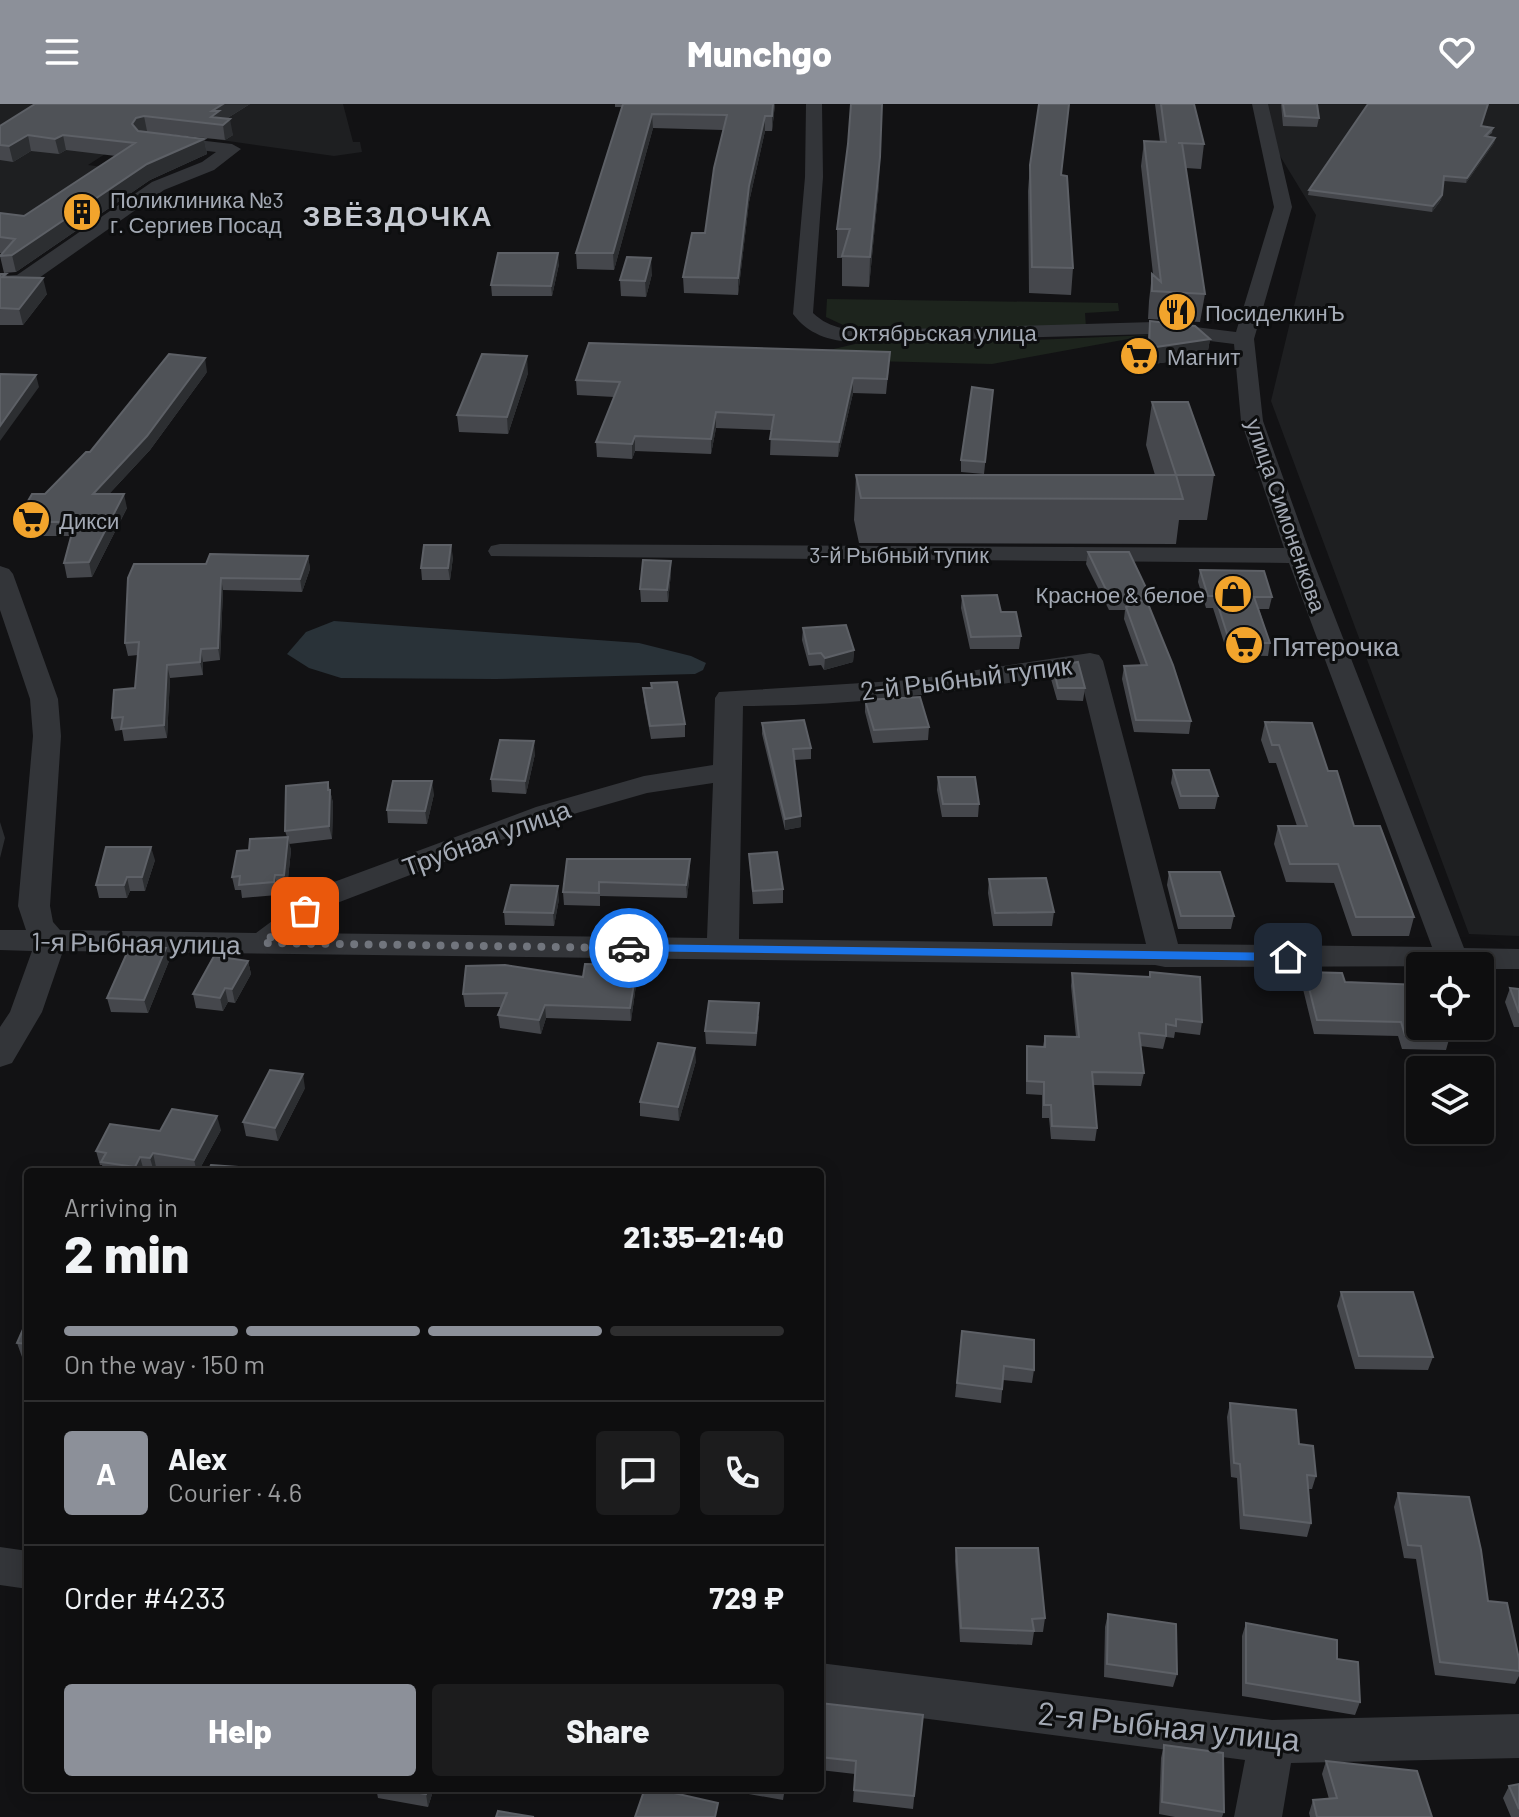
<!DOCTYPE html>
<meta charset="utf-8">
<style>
body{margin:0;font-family:Barlow,sans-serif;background:#1c1c1d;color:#f1f3f6;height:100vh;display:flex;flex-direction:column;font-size:30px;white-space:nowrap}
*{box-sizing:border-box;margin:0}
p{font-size:26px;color:#9b9c9e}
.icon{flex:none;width:44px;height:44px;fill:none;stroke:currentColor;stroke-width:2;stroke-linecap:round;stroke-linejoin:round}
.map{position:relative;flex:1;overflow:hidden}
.drawer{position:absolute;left:24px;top:1064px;width:800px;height:624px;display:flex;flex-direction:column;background:#0e0e0f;border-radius:8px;box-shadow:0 4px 20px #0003,0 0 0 2px #2e2e2f}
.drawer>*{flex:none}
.controls{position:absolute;left:1406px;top:848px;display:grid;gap:16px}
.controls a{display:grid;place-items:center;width:88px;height:88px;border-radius:8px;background:#0e0e0f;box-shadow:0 4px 20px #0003,0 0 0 2px #2e2e2f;font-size:40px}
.pin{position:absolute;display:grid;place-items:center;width:68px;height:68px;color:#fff;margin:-34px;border-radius:16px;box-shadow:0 4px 12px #0006}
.courier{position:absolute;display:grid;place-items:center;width:80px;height:80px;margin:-40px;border:6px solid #1a73e8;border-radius:50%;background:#fff;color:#222;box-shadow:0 2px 10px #0007}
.summary em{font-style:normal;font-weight:800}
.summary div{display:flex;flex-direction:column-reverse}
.summary{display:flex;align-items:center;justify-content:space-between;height:136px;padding:0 40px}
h1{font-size:52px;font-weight:800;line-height:60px}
.bar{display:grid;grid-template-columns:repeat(4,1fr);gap:12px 8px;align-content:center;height:96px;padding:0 40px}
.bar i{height:10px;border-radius:6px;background:#2e2e2f}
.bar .on{background:#8c9099}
.bar p{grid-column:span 4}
.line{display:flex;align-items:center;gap:20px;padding:0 40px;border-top:2px solid #2e2e2f}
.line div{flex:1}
.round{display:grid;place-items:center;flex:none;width:84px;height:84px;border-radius:8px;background:#1c1c1d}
.action{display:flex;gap:16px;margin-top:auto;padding:16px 40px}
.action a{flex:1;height:92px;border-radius:8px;background:#8c9099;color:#fff;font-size:32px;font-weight:800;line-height:92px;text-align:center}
.action a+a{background:#1c1c1d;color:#f1f3f6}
header{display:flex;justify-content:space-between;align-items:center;height:104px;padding:0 40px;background:#8c9099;color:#fff;font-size:36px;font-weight:800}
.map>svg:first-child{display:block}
</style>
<header><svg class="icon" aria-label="menu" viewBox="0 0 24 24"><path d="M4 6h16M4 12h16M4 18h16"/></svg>Munchgo<svg class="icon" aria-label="heart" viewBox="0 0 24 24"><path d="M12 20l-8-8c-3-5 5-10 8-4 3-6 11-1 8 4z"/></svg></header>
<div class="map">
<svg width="1519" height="1713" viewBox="0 0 1519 1713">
<rect width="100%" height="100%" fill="#121214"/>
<path fill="#1e1f21" d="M0 0H343L353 38H360L362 48 334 52 144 25 88 61 110 64 20 124 0 122Z
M1262 0H1519V832L1469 830 1271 297 1316 111 1266 29Z"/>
<path fill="#1d241d" d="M827 195 1118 199 1119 207 1085 209 1086 223 856 227 826 213Z
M1150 231 992 260 791 255 855 240 1012 237Z"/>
<path fill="#293238" d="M334 517 639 539 691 552 706 559 703 566 695 570 496 575 341 574 309 564 287 550 306 528Z"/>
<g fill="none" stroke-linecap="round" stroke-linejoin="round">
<path fill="#333539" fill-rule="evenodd" d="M806 0H822L823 73 813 209C831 226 850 226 874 226L1154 218 1236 228 1274 103 1252 0H1268L1292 103 1254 235 1263 317 1311 452 1464 844 1519 845V865H1480V862L1165 863 1155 861 63 847 42 908 12 959 0 963V923L10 908 32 847 0 846V826H26L18 802 33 632 30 595 0 506V462L9 465 13 470 58 595 61 632 50 802 53 818 60 826 256 829 315 785 536 703 644 672 713 661 715 594 719 588 910 576 1090 549 1099 551 1103 557 1178 840 1432 843 1289 459 491 452 488 447 491 442 500 440 1284 444 1241 317 1234 240 1154 230 853 238C829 237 808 230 793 210L805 73ZM1079 567 1146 840 739 835 743 602C856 602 968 587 1079 567ZM713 679 707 834 297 829 337 799 556 715 647 689Z
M163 32 232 40 241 45 214 66 164 86 29 181 0 184V172L17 171 152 78 202 58 216 48 157 41 154 37 157 33Z
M0 1443 28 1447V1485L0 1481Z
M820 1559 1272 1616 1519 1610V1654L1291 1659 1282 1713H1234L1245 1656 820 1601Z"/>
</g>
<path fill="#45474c" d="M35 0H250L226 15 233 31 225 36 145 28 204 35 207 50 150 76 16 168 4 169 0 152 3 149H0V109L24 112 116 52 66 46 59 50 31 47 13 58 0 56V22Z
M615 0H775L772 27H765L749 98 738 191 684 189 683 173 705 129 723 26 653 24 614 166 577 165 576 149 622 3H615Z
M1155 0H1194L1204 40 1201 65 1186 64 1205 190 1200 218 1148 215 1149 197 1152 170H1153L1141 62 1144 37 1160 38Z
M1281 0H1317L1319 14 1317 23 1283 22Z
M1482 22 1493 24 1492 29 1488 32 1495 34 1494 39 1466 79 1444 77 1441 96 1432 108 1308 91 1309 86Z
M1030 61 1061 71 1073 164 1071 191 1029 189 1028 87Z
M879 80 869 183 842 182V154H837V125Z
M559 160 552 192H492L491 181Z
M0 170H6L7 173 47 190 23 221H0Z
M652 170 646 193 621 192 620 176Z
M1150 217 1210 235 1207 252 1147 261 1148 233Z
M889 262 886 290 853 289 838 353 770 351 771 326 716 324 711 350 635 347 632 355 597 353 596 338 614 293 577 291 576 276Z
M207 268 150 346 109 390 127 404 92 473 67 474 64 459 71 432H19L16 418 90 348Z
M528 269 508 330 459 328 457 311Z
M993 286 984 370 961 368V356Z
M1152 298 1214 371 1207 416H1179L1176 440 859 439 854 416 856 371H1155L1146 341Z
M1088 448 1150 492 1148 501 1191 617 1189 630 1134 628 1122 575 1124 562H1141L1124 515 1125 506H1109L1086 460Z
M308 452 310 465 302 488 223 486 220 556 203 558V571L170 574 167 634 124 637 122 626 115 627 112 614 135 584 138 551 128 552 125 539 206 460Z
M453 453 450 476H422L421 464Z
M671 457V469L668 498H641L640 485Z
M1200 466 1272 493 1269 505H1259L1270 539 1268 552 1228 551 1213 504H1206L1198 478Z
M962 492 1001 508 1021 532 1019 545H970L961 504Z
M803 524 854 546 853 558 824 566 821 561 809 562 802 536Z
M1053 562 1085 584 1083 597 1057 596 1051 575Z
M643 584 685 620V633L651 635 644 597Z
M865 596 929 623 928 636 873 639 865 608Z
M1265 618 1328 667 1354 722 1414 813 1409 832H1352L1334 779 1286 778 1274 740 1278 722H1297L1276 659H1269L1261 636Z
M762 619 811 644V655L794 656 801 723 785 726 762 630Z
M535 650 526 690 492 688 491 675Z
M1173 666 1218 692 1215 705H1179L1171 679Z
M938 673 979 700 978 713H942L937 686Z
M328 678 333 699 332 735 289 740 291 746 287 784 278 785 277 791 242 794 241 786H235L232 773 287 733 285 727Z
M434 690 427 720 388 719 387 706Z
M749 750 783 785V799L753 800Z
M690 755V768L687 794 600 792V802L564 801 563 788Z
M155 756 145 787H130L127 794H99L96 781Z
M1169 768 1234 812 1231 825H1178L1167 781Z
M989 775 1054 808 1052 822H993L988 789Z
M559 795 554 822 505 821 504 808Z
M169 857 148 909 111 908 107 894Z
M248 857 251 870 235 899 228 898 223 907 196 904 193 890Z
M637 861V874L631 917 546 914 541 930 500 924 498 911 501 903H465L463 890 583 873Z
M1150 868 1202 918 1200 931 1175 928 1174 934 1166 933 1163 945 1140 942 1144 969 1141 982 1093 981 1097 1024 1095 1037 1051 1035 1049 1014H1042V991L1026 990V954L1027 942H1043L1045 932 1076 933 1071 882 1072 869 1149 873Z
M1305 868 1345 878 1450 932 1446 946 1402 945 1398 932 1314 930 1302 881Z
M1510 884 1519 885V923H1514L1505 898Z
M759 912 756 942 706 940 705 927Z
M696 957 679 1017 640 1012V998Z
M305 984 278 1037 246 1032 243 1018Z
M221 1026 198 1068H187L156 1063 154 1068 144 1067 143 1068H104L102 1061H100L96 1047 160 1027Z
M1341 1188 1433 1253 1428 1266 1355 1265 1337 1202Z
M28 1214V1253H22L17 1239Z
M962 1227 1034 1266 1032 1279 1003 1276 1001 1299 955 1293Z
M1230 1299 1299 1340 1316 1372 1312 1385H1308L1311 1419 1307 1433 1240 1425 1237 1374 1231 1373 1227 1313Z
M1398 1389 1488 1497 1519 1555V1572L1515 1580 1435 1571 1416 1455 1404 1454 1394 1403Z
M956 1444 1045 1514 1043 1528H1034L1032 1541 960 1538 955 1457Z
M1108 1510 1177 1570 1173 1583 1104 1573 1105 1523Z
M1246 1519 1337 1555 1360 1598 1355 1611 1242 1592V1532Z
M820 1599 923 1611 913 1705 853 1698 855 1670 820 1666Z
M1164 1641 1224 1708 1222 1713H1175L1159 1710 1161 1654Z
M1326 1657 1432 1713H1310L1309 1709 1313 1696 1329 1695 1322 1670Z
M1519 1680V1713H1511L1503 1694 1509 1682Z
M376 1684H434L428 1703 378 1694Z
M454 1684H492L490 1690Z
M715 1684H785L783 1696Z"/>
<path fill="#2c2e31" d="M223 0H250L221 18 212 20V7Z
M773 0H775L772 27V12Z
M882 0 879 80 869 183 870 153Z
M652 10 653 24 614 166 613 149Z
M144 12 147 27 139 29 132 20 136 14Z
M765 12V27L749 98 738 191V174L749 82Z
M230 15 233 31 225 36 223 21Z
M28 31 31 47 13 58 9 42Z
M63 31 66 46 59 50 55 35Z
M1495 34 1494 39 1466 79 1467 74Z
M204 35 207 50 150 76 16 168 12 151 147 60Z
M1442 91 1441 96 1432 108 1433 102Z
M558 149 559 160 552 192 551 182Z
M651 154 652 170 646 193 645 177Z
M43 174 47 190 23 221 19 205Z
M1210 235 1207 252 1147 261 1149 244Z
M527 252 528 269 508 330 507 313Z
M205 254 207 268 150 346 96 404 93 390Z
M36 271 39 283 0 337V322Z
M853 274V289L838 353 839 338Z
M716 308V324L711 350V335Z
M635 332V347L632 355V340Z
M124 390 127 404 92 473 89 458Z
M451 441 453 453 450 476 448 464Z
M308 452 310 465 302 488 300 475Z
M671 457V469L668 498 667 486Z
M221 474 223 486 220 556 218 544Z
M201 545 203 558V571L200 558Z
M854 546 853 558 824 566 825 554Z
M167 561 170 574 167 634 164 621Z
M534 637 535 650 526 690 525 677Z
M432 677 434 690 427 720 425 707Z
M330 686 333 699 332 735 329 722Z
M801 712V723L785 726V715Z
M0 718 5 734 0 754Z
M288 733 291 746 287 784 284 771Z
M151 743 155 756 145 787 142 773Z
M690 755V768L687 794 686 781Z
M275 771 278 785 277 791 274 778Z
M127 773 130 787 127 794 124 781Z
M558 782 559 795 554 822 553 809Z
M166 844 169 857 148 909 144 896Z
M248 857 251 870 235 899 232 885Z
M637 861V874L631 917 630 904Z
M225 884 228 898 223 907 220 894Z
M545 901 546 914 541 930 539 916Z
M695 944 696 957 679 1017 678 1003Z
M303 970 305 984 278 1037 275 1024Z
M217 1012 221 1026 198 1068H197L194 1056Z
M153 1049 156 1063 154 1068 150 1054Z
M140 1053 144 1067 143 1068H136L135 1063Z
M428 1684H434L428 1703 426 1690Z"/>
<path fill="#4f5257" stroke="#5d6066" stroke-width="2" d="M35 0H223L212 7H219L211 13 230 15 223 21 144 12 136 14 132 20 138 27 204 35 147 60 12 151 0 152 15 135 0 133V109L24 112 135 39 63 31 55 35 28 31 9 42 0 41V22Z
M623 0H773L772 12H765L749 82 738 174 683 173 692 129H705L714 64 727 11 652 10 613 149H576Z
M851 0H882L880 53 870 153 842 152 850 125H837L848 40Z
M1039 0H1069L1061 71 1067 72 1073 164 1032 163 1030 61Z
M1161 0H1194L1204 40 1178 39H1182L1205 190 1152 187V170L1161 178 1144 37 1166 38Z
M1283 0H1317L1319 14 1285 12Z
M1368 0H1488L1481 22 1493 24 1485 32 1495 34 1467 74 1444 72 1442 91 1433 102 1309 86Z
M498 149H558L551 182 491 181Z
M627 153 651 154 645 177 620 176Z
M0 170H6L2 173 43 174 19 205 0 204Z
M1150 217 1195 222 1210 235 1149 244Z
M589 239 890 248 887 275 853 274 839 338 770 335 774 311 716 308 711 335 635 332 632 340 596 338 620 278 576 276Z
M169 250 205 254 147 332 93 390H124L89 458 64 459 75 418H16L32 390H45L86 348H90Z
M482 250 527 252 507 313 457 311Z
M0 270 36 271 0 322Z
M972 283 993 286 985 358 961 356Z
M1152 298H1188L1214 371H1176Z
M856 371H1176L1183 395 861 394Z
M424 441H451L448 464H421Z
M1088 448H1129L1150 492 1110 494Z
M210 450 308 452 300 475 221 474 218 544 201 545 200 558 167 561 164 621 121 625 123 613 112 614 114 586 135 584 139 538 125 539 128 474 134 460H206Z
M643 456 671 457 667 486 640 485Z
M1200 466 1264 467 1272 493H1254L1270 539H1230L1215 492H1208Z
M997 491 1001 508H1016L1021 532 971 533 962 492Z
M1146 495 1173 561 1191 617 1136 616 1124 562 1147 561 1126 503Z
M846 521 854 546 825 554 821 549 809 550 803 524Z
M1078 558 1085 584H1058L1053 562Z
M677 578 685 620 650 622 643 584H652L651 579Z
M920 593 929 623 874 626 865 596Z
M804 616 811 644 793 645 801 712 785 715 762 619Z
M1265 618 1312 619 1328 667H1337L1354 722H1380L1414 813H1356L1338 760H1290L1278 722H1307L1279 641H1272Z
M500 636 534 637 525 677 491 675Z
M1173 666H1209L1218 692H1181Z
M938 673H975L979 700H943Z
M393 677H432L425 707 387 706Z
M328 678V686H330L329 722 285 727 286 682Z
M288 733 284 771H275L274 778 239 781 240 772 232 773 237 747 249 746 250 735Z
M106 743H151L142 773H127L124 781H96Z
M777 748 783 785 753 787 749 750Z
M567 755H690L686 781 599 778V789L563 788Z
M1169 768H1220L1234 812H1181Z
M1046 774 1054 808 995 809 989 775Z
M511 781 558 782 553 809 504 808Z
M130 842 166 844 144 896 107 894Z
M214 852 248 857 232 885 225 884 220 894 193 890Z
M585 860 637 861 630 904 545 901 539 916 498 911 507 889 463 890 466 862 505 861 583 873Z
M1150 868 1200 873 1202 918 1176 915V922L1166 920V932L1139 929 1144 969 1092 968 1097 1024 1052 1022 1051 1001H1044V978L1027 977V942L1045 943V932L1079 933 1072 869 1150 873Z
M1305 868 1342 869 1345 878 1420 881V922H1447L1450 932 1405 931 1401 918 1317 916Z
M1510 884 1519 885V909Z
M709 897 759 899 756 929 705 927Z
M658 939 695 944 678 1003 640 998Z
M270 966 303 970 275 1024 243 1018Z
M172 1005 217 1012 194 1056 153 1049 150 1054 140 1053 135 1063 101 1058 106 1049 96 1047 110 1020 160 1027Z
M211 1061 268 1065 267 1068H208Z
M1341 1188H1413L1433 1253 1359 1252Z
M28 1214V1240L17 1239Z
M962 1227 1034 1236V1266L1004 1262 1002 1285 957 1279Z
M1230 1299 1296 1306 1299 1340 1313 1342 1316 1372 1307 1371 1311 1419 1244 1411 1240 1360 1234 1359Z
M1398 1389 1469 1393 1481 1446 1488 1497 1507 1499 1519 1555V1567L1440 1558 1421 1442 1408 1441Z
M956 1444H1038L1045 1514 1032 1515 1034 1527 961 1524Z
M1108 1510 1176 1520 1177 1570 1107 1560Z
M1246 1519 1337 1536V1555L1358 1558 1360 1598 1246 1579Z
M820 1599 923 1611 914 1692 854 1686 856 1657 820 1653Z
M1164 1641 1223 1649 1224 1708 1162 1698Z
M1326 1657 1417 1667 1432 1713H1317L1313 1696 1337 1694Z
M1519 1680V1705L1509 1682Z
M391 1684H428L426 1690Z
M645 1684H652L718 1699 715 1713H635Z
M498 1707 534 1713H496Z"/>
<path fill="#1a73e8" d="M629 840 1288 849 1294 853 1288 857 624 847V841Z"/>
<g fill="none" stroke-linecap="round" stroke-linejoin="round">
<path stroke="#71757d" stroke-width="8" stroke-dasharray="0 14.4" d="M305 807 263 839 629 844"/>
</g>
<defs>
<symbol id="building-disc" viewBox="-11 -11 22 22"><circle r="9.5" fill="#f2a42c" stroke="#0d0e0f"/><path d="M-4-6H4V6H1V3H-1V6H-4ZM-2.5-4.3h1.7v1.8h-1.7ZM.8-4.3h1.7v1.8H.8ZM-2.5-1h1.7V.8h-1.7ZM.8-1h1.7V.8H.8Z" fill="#111"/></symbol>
<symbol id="restaurant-disc" viewBox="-11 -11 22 22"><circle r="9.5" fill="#f2a42c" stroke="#0d0e0f"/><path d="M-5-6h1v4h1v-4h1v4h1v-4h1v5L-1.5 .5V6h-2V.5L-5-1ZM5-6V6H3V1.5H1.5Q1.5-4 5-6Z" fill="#111"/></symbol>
<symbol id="supermarket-disc" viewBox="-11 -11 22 22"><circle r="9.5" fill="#f2a42c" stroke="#0d0e0f"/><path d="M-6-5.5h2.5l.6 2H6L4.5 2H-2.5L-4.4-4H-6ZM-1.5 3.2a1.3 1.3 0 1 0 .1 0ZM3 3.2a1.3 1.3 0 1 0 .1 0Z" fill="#111"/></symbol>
<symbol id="shop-disc" viewBox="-11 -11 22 22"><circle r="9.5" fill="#f2a42c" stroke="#0d0e0f"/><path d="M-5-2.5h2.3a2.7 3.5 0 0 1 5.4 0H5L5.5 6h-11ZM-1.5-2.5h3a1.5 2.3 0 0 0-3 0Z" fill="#111"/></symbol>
</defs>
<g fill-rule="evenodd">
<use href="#building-disc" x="60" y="86" width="44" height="44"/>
<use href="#restaurant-disc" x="1155" y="186" width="44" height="44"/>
<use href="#supermarket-disc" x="1117" y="230" width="44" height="44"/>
<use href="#supermarket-disc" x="9" y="394" width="44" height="44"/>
<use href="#shop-disc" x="1211" y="468" width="44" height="44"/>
<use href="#supermarket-disc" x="1222" y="519" width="44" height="44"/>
</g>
<g text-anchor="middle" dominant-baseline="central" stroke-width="6" stroke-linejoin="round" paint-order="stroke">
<g font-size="22" fill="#a4aab5" stroke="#0d0e0f" text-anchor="start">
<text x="110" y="95">Поликлиника №3<tspan x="110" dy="25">г. Сергиев Посад</tspan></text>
<text x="1205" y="208">ПосиделкинЪ</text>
<text x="1167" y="252">Магнит</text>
<text x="59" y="416">Дикси</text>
<text x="1205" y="490" text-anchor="end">Красное &amp; белое</text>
</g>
<g font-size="22" fill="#a4aab5" stroke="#0d0e0f">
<text x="939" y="228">Октябрьская улица</text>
<text transform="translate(1287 411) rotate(71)">улица Симоненкова</text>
<text x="899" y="450">3-й Рыбный тупик</text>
</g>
<g font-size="26" fill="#a4aab5" stroke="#0d0e0f" text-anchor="start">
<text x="1272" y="541">Пятерочка</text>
</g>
<g font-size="26" fill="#a4aab5" stroke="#0d0e0f">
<text transform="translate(966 573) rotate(-7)">2-й Рыбный тупик</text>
<text transform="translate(486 733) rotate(-20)">Трубная улица</text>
<text transform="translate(136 838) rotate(1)">1-я Рыбная улица</text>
</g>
<g font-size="28" font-weight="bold" letter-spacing="2" fill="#c5c9d1" stroke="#0d0e0f">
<text x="398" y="111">ЗВЁЗДОЧКА</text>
</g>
<g font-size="32" fill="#a4aab5" stroke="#0d0e0f">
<text transform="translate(1169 1621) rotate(6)">2-я Рыбная улица</text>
</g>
</g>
</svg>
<div class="controls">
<a><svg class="icon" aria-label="locate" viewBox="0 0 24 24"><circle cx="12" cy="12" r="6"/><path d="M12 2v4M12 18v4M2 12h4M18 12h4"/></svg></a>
<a><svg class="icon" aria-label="layers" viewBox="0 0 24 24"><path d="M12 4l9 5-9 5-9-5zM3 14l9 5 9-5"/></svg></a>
</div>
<div class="pin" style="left:305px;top:807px;background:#ea580c"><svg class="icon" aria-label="bag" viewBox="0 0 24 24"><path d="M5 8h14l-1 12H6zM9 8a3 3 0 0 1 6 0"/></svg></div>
<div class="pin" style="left:1288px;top:853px;background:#1f2937"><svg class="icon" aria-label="home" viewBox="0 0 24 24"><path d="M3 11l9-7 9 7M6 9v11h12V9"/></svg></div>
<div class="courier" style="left:629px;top:844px"><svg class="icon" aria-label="car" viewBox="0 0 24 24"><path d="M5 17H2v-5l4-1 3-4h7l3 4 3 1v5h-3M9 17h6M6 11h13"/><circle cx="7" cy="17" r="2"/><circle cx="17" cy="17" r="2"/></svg></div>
<section class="drawer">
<div class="summary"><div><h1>2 min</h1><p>Arriving in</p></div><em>21:35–21:40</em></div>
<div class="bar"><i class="on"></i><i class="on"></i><i class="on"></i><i></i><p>On the way · 150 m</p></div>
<div class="line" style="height:144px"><b class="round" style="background:#8c9099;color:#fff">A</b><div><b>Alex</b><p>Courier · 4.6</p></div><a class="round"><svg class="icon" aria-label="chat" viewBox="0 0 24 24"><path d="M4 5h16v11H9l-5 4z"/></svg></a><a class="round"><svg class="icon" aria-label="phone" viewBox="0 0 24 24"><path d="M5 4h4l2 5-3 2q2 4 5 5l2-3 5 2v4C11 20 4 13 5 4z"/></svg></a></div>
<div class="line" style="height:104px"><div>Order #4233</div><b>729 ₽</b></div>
<div class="action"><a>Help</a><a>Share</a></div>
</section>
</div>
